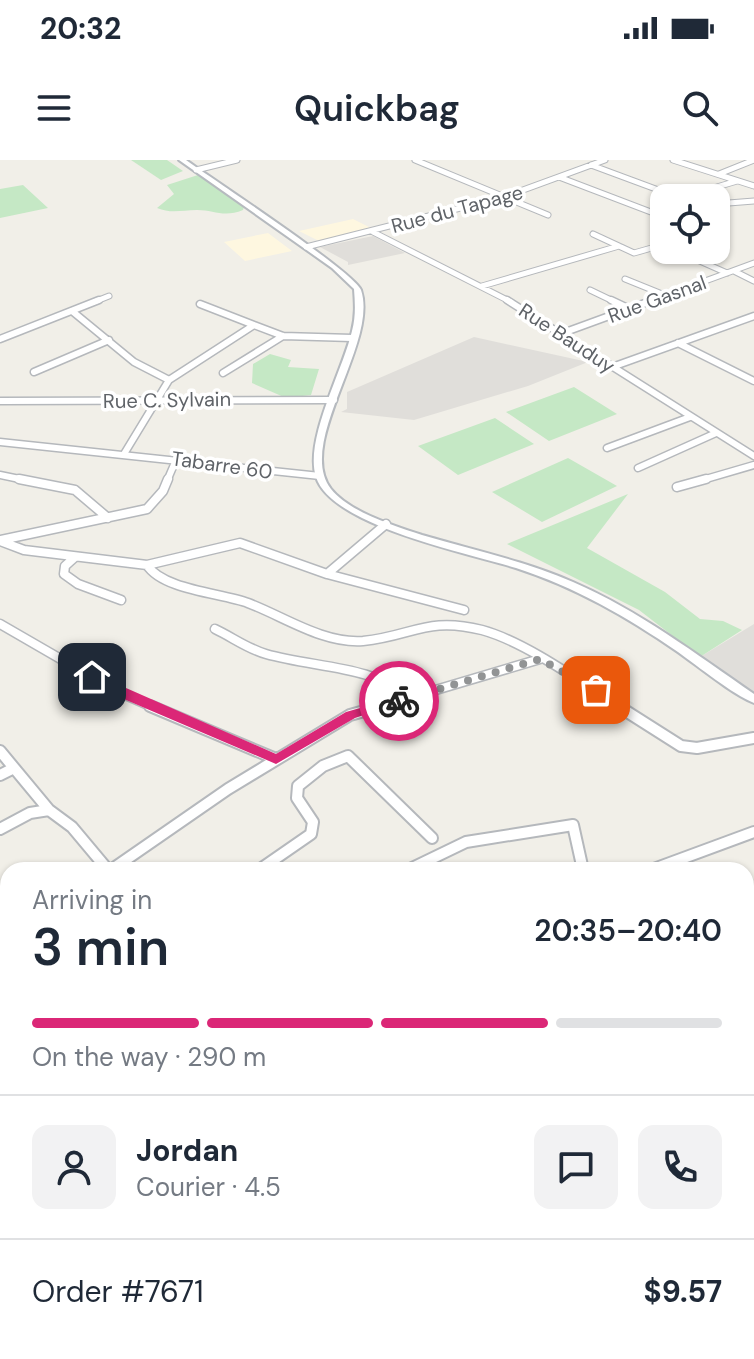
<!DOCTYPE html>
<meta charset="utf-8">
<style>
body{margin:0;font-family:"DM Sans",sans-serif;background:#f2f2f3;color:#1f2937;height:100vh;display:flex;flex-direction:column;font-size:30px;white-space:nowrap}
*{box-sizing:border-box;margin:0}
p{font-size:26px;color:#747a83}
.icon{flex:none;width:44px;height:44px;fill:none;stroke:currentColor;stroke-width:2;stroke-linecap:round;stroke-linejoin:round}
.map{position:relative;flex:1;overflow:hidden}
.details{position:absolute;left:0px;top:702px;width:754px;height:498px;display:flex;flex-direction:column;background:#fff;border-radius:24px 24px 0 0;box-shadow:0 2px 6px #0004}
.details>*{flex:none}
.tools{position:absolute;left:650px;top:24px;display:grid;gap:16px}
.tools a{display:grid;place-items:center;width:80px;height:80px;border-radius:16px;background:#fff;box-shadow:0 2px 6px #0004;font-size:40px}
.pin{position:absolute;display:grid;place-items:center;width:68px;height:68px;color:#fff;margin:-34px;border-radius:16px;box-shadow:0 4px 12px #0006}
.courier{position:absolute;display:grid;place-items:center;width:80px;height:80px;margin:-40px;border:6px solid #db2777;border-radius:50%;background:#fff;color:#222;box-shadow:0 2px 10px #0007}
.headline em{font-style:normal;font-weight:600}
.headline div{display:flex;flex-direction:column-reverse}
.headline{display:flex;align-items:center;justify-content:space-between;height:136px;padding:0 32px}
h1{font-size:52px;font-weight:600;line-height:60px}
.bar{display:grid;grid-template-columns:repeat(4,1fr);gap:12px 8px;align-content:center;height:96px;padding:0 32px}
.bar i{height:10px;border-radius:6px;background:#e0e1e3}
.bar .active{background:#db2777}
.bar p{grid-column:span 4}
.line{display:flex;align-items:center;gap:20px;padding:0 32px;border-top:2px solid #e0e1e3}
.line div{flex:1}
.round{display:grid;place-items:center;flex:none;width:84px;height:84px;border-radius:16px;background:#f2f2f3}
.status{display:flex;justify-content:space-between;align-items:center;height:56px;padding:0 40px;background:#fff;direction:ltr}
.status svg{height:22px;fill:currentColor}
header{display:flex;justify-content:space-between;align-items:center;height:104px;padding:0 32px;background:#fff;font-size:36px;font-weight:600}
.map>svg:first-child{display:block}
</style>
<div class="status"><b>20:32</b><svg viewBox="0 0 49 12"><path d="M0 12V9h3v3zM5 12V6h3v6zM10 12V3h3v9zM15 12V0h3v12zM26 1h20v11H26zM47 4h2v5h-2z"/></svg></div>
<header><svg class="icon" aria-label="menu" viewBox="0 0 24 24"><path d="M4 6h16M4 12h16M4 18h16"/></svg>Quickbag<svg class="icon" aria-label="search" viewBox="0 0 24 24"><circle cx="10" cy="10" r="6"/><path d="M15 15l6 6"/></svg></header>
<div class="map">
<svg width="754" height="1199" viewBox="0 0 754 1199">
<rect width="100%" height="100%" fill="#f1efe8"/>
<path fill="#fef7e0" d="M353 59 375 70 321 82 299 71Z
M268 73 292 91 245 101 224 82Z"/>
<path fill="#e0deda" d="M373 76 405 93 348 105V102L320 87Z
M474 177 588 202 528 226 414 260 341 252 347 249V232Z
M754 464V533L700 497Z"/>
<path fill="#c5e8c5" d="M131 0H167L183 11 161 20Z
M198 15 244 47 243 50C224 58 214 50 197 50 182 50 171 54 157 48L174 34 167 25Z
M23 25 48 48 0 58V29Z
M270 194 291 200 288 207 319 209 311 235 286 238 252 223 253 204Z
M574 227 617 254 549 281 506 252Z
M495 258 534 284 458 315 418 286Z
M568 298 617 326 542 362 492 332Z
M628 334 587 388 665 432 700 459 723 461 742 470 700 497 639 450 507 384Z
M8 857V971L0 978V859L2 863Z
M239 1192H477V1199H235Z"/>
<g fill="none" stroke-linecap="round" stroke-linejoin="round">
<defs>
<path id="minor-far4" d="M415 0 548 55
M673 0 754 26
M591 5 680 38
M196 10 237 0
M719 14 754 0
M559 17 664 57
M680 38 737 21
M716 44 754 41
M373 72 511 142
M593 74 634 93 655 87
M655 77 664 74
M306 87 504 37 605 0
M684 94 727 113
M734 111 754 121
M625 119 667 136
M482 126 619 86
M590 130 615 142
M94 142 109 136
M648 142 754 103"/>
<path id="minor-far3" d="M507 140 754 296
M611 140 630 149
M200 144 254 165
M72 151 134 202 169 220
M560 174 653 140
M0 179 99 140
M678 183 754 221
M612 207 754 156
M34 212 109 180
M223 213 283 176
M0 241 334 240
M0 282 320 316
M607 288 690 257
M124 294 169 220 254 165 283 176 352 178
M638 308 716 273
M0 315 29 321
M167 321 176 300
M699 321 754 305"/>
<path id="minor-far2" d="M19 319 75 330 108 358
M677 327 706 319
M1 380 147 349 163 331 168 319
M0 381 24 390 147 405 240 383 327 414 386 364
M75 397 65 406 64 414 78 424 121 440
M147 405C163 430 221 433 248 443 283 456 323 484 363 481 413 476 427 456 482 470 526 482 582 523 621 548
M327 414 464 450
M0 464 116 531 155 548
M215 469C232 477 248 489 266 494 315 508 370 505 411 537
M375 548 540 499"/>
<path id="minor-far1" d="M150 546 276 599
M618 546 681 586 697 588 754 578
M0 591 49 650
M0 615 14 608
M0 669 30 653 49 650 72 667 108 710
M111 710 228 629 350 555 382 546
M259 710 311 674 313 662 297 638 298 626 323 606 348 596 432 678
M408 710 466 682 573 665 583 710
M651 710 754 672
M746 832 754 830"/>
<path id="minor" d="M746 1053 754 1077
M0 1057 8 1052
M602 1192 604 1199
M713 1192 715 1199
M118 1199 125 1192"/>
<path id="secondary" d="M179 0H186C211 18 354 112 361 130 379 183 295 283 331 329 349 352 395 366 422 375 473 390 525 401 573 422 638 450 696 494 754 534V543C732 534 699 507 678 492 627 457 575 427 516 408 471 394 331 366 316 317 304 280 343 210 352 171 356 156 355 143 354 129L332 108Z"/>
</defs>
<use href="#minor-far4" stroke="#b5b8bc" stroke-width="7"/>
<use href="#minor-far3" stroke="#b5b8bc" stroke-width="9"/>
<use href="#minor-far2" stroke="#b5b8bc" stroke-width="11"/>
<use href="#minor-far1" stroke="#b5b8bc" stroke-width="14"/>
<use href="#minor" stroke="#b5b8bc" stroke-width="16"/>
<use href="#secondary" stroke="#b6babf" stroke-width="4"/>
<use href="#minor-far4" stroke="#fff" stroke-width="5"/>
<use href="#minor-far3" stroke="#fff" stroke-width="6"/>
<use href="#minor-far2" stroke="#fff" stroke-width="8"/>
<use href="#minor-far1" stroke="#fff" stroke-width="10"/>
<use href="#minor" stroke="#fff" stroke-width="12"/>
<use href="#secondary" fill="#fff" fill-rule="evenodd"/>
</g>
<path fill="#db2777" d="M92 513 276 594 346 552 399 537 405 541 355 558 276 604 112 534 88 520 86 517Z"/>
<g fill="none" stroke-linecap="round" stroke-linejoin="round">
<path stroke="#929495" stroke-width="8" stroke-dasharray="0 14.4" d="M399 541 540 499 596 530"/>
</g>
<g text-anchor="middle" dominant-baseline="central" stroke-width="7" stroke-linejoin="round" paint-order="stroke">
<g font-size="20" fill="#5f6368" stroke="#fff">
<text transform="translate(457 49) rotate(-15)">Rue du Tapage</text>
<text transform="translate(657 139) rotate(-20)">Rue Gasnal</text>
<text transform="translate(567 178) rotate(33)">Rue Bauduy</text>
<text transform="translate(167 240) rotate(-1)">Rue C. Sylvain</text>
<text transform="translate(222 305) rotate(8)">Tabarre 60</text>
</g>
</g>
</svg>
<div class="tools">
<a><svg class="icon" aria-label="locate" viewBox="0 0 24 24"><circle cx="12" cy="12" r="6"/><path d="M12 2v4M12 18v4M2 12h4M18 12h4"/></svg></a>
</div>
<div class="pin" style="left:596px;top:530px;background:#ea580c"><svg class="icon" aria-label="bag" viewBox="0 0 24 24"><path d="M5 8h14l-1 12H6zM9 8a3 3 0 0 1 6 0"/></svg></div>
<div class="pin" style="left:92px;top:517px;background:#1f2937"><svg class="icon" aria-label="home" viewBox="0 0 24 24"><path d="M3 11l9-7 9 7M6 9v11h12V9"/></svg></div>
<div class="courier" style="left:399px;top:541px"><svg class="icon" aria-label="bike" viewBox="0 0 24 24"><circle cx="6" cy="16" r="4"/><circle cx="18" cy="16" r="4"/><path d="M6 16l4-8h5l3 8M10 8l3 8H6M13 5h3"/></svg></div>
<section class="details">
<div class="headline"><div><h1>3 min</h1><p>Arriving in</p></div><em>20:35–20:40</em></div>
<div class="bar"><i class="active"></i><i class="active"></i><i class="active"></i><i></i><p>On the way · 290 m</p></div>
<div class="line" style="height:144px"><a class="round"><svg class="icon" aria-label="person" viewBox="0 0 24 24"><circle cx="12" cy="8" r="4"/><path d="M4 21q1-7 8-7t8 7"/></svg></a><div><b>Jordan</b><p>Courier · 4.5</p></div><a class="round"><svg class="icon" aria-label="chat" viewBox="0 0 24 24"><path d="M4 5h16v11H9l-5 4z"/></svg></a><a class="round"><svg class="icon" aria-label="phone" viewBox="0 0 24 24"><path d="M5 4h4l2 5-3 2q2 4 5 5l2-3 5 2v4C11 20 4 13 5 4z"/></svg></a></div>
<div class="line" style="height:104px"><div>Order #7671</div><b>$9.57</b></div>
</section>
</div>
